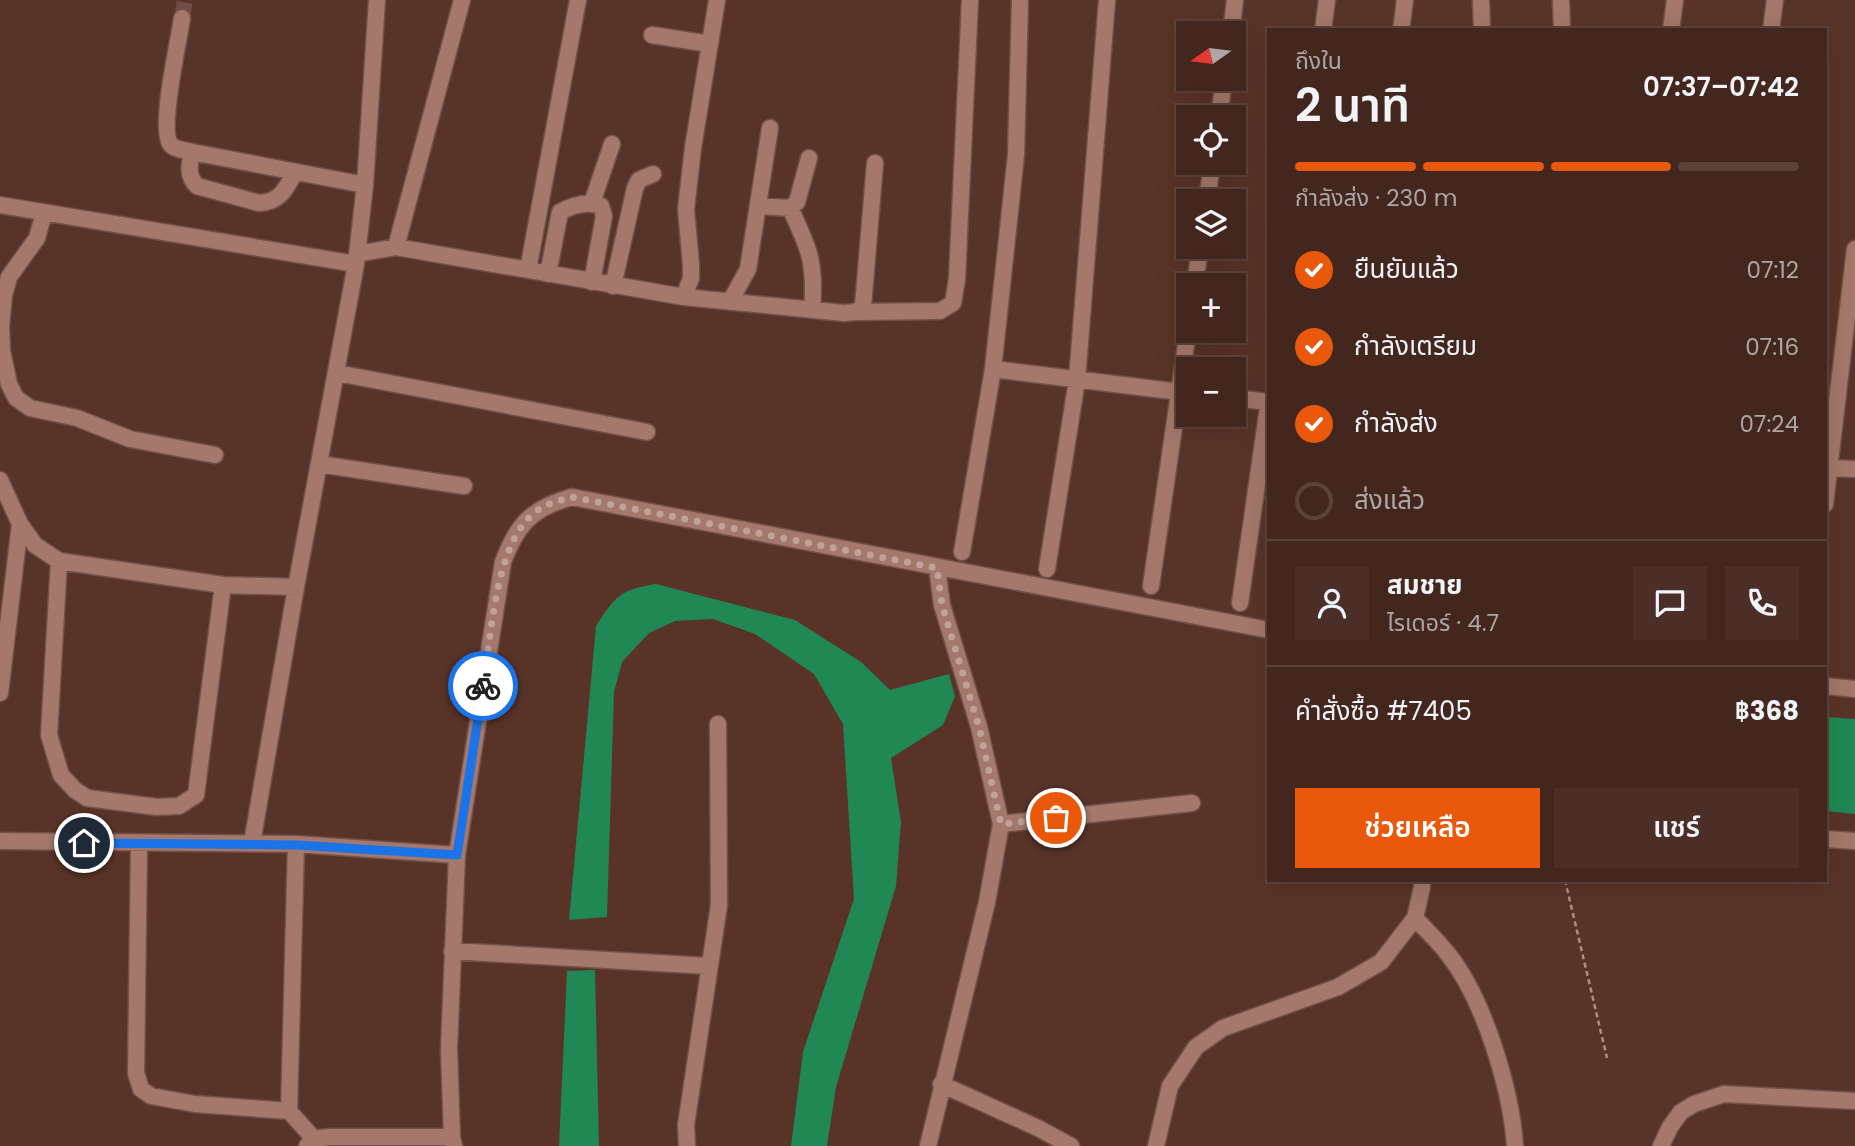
<!DOCTYPE html>
<html lang="th">
<meta charset="utf-8">
<style>
body{margin:0;font-family:Poppins,"Noto Sans Thai",sans-serif;background:#4a2e27;color:#f1f3f6;height:100vh;display:flex;flex-direction:column;font-size:26px;white-space:nowrap}
*{box-sizing:border-box;margin:0}
p{font-size:23px;color:#afa5a4}
.icon{flex:none;width:38px;height:38px;fill:none;stroke:currentColor;stroke-width:2;stroke-linecap:round;stroke-linejoin:round}
.map{position:relative;flex:1;overflow:hidden}
.details{position:absolute;left:1267px;top:28px;width:560px;height:854px;display:flex;flex-direction:column;background:#43261e;border-radius:0px;box-shadow:0 7px 28px #0002,0 0 0 2px #5b433c}
.details>*{flex:none}
.needle{width:46px;rotate:256deg}
.buttons{position:absolute;left:1176px;top:21px;display:grid;gap:14px}
.buttons a{display:grid;place-items:center;width:70px;height:70px;border-radius:0px;background:#43261e;box-shadow:0 7px 28px #0002,0 0 0 2px #5b433c;font-size:35px}
.pin{position:absolute;display:grid;place-items:center;width:60px;height:60px;color:#fff;margin:-30px;border:4px solid #fff;border-radius:50%;box-shadow:0 2px 7px #0007}
.courier{position:absolute;display:grid;place-items:center;width:70px;height:70px;margin:-35px;border:5px solid #1a73e8;border-radius:50%;background:#fff;color:#222;box-shadow:0 2px 9px #0007}
.head em{font-style:normal;font-weight:600}
.head div{display:flex;flex-direction:column-reverse}
.head{display:flex;align-items:center;justify-content:space-between;height:119px;padding:0 28px}
h1{font-size:46px;font-weight:600;line-height:52px}
.bar{display:grid;grid-template-columns:repeat(4,1fr);gap:10px 7px;align-content:center;height:84px;padding:0 28px}
.bar i{height:9px;border-radius:5px;background:#5b433c}
.bar .selected{background:#ea580c}
.bar p{grid-column:span 4}
.line{display:flex;align-items:center;gap:18px;padding:0 28px;border-top:2px solid #5b433c}
.line div{flex:1}
.round{display:grid;place-items:center;flex:none;width:74px;height:74px;border-radius:0px;background:#4a2e27}
ol{padding:0 28px;list-style:none}
li{display:flex;align-items:center;gap:21px;height:77px}
li p{margin-inline-start:auto}
li .icon{padding:7px;border-radius:50%;background:#ea580c;color:#fff;stroke-width:4}
li:last-child{color:#afa5a4}
li i{width:38px;height:38px;border:4px solid #5b433c;border-radius:50%}
.action{display:flex;gap:14px;margin-top:auto;padding:14px 28px}
.action a{flex:1;height:80px;border-radius:0px;background:#ea580c;color:#fff;font-size:28px;font-weight:600;line-height:80px;text-align:center}
.action a+a{background:#4a2e27;color:#f1f3f6}
.map>svg:first-child{display:block}
</style>
<div class="map">
<svg width="1855" height="1146" viewBox="0 0 1855 1146">
<rect width="100%" height="100%" fill="#593328"/>
<path fill="#208854" d="M656 584 795 620 861 662 890 690 949 674 955 696 943 725 891 758 901 822 896 886 836 1087 827 1146H791L803 1052 854 899 843 724 814 674 755 634 713 619 675 621 649 633 622 662 614 692 607 917 569 920 596 626C616 595 620 590 656 584Z
M1825 717 1855 719V814L1825 811Z
M595 970 599 1146H559L567 971Z"/>
<g fill="none" stroke-linecap="round" stroke-linejoin="round">
<path stroke="#714c42" stroke-width="16" stroke-dasharray="16 8" stroke-linecap="butt" d="M182 18 185 0"/>
<defs>
<path id="minor" d="M1481 0 1482 30
M1561 0 1562 30
M182 18C179 41 158 130 171 145 176 150 185 150 192 152L365 185
M1323 30 1327 0
M1401 30 1405 0
M1671 30 1675 0
M1771 30 1775 0
M1231 33 1235 0
M652 35 710 44
M1219 117 1224 79
M192 152C189 166 187 176 197 186L259 203C280 202 286 189 295 172
M1207 201 1212 163
M592 203 612 144
M0 205 356 264
M759 206 790 208 797 202 809 158
M790 208C809 248 816 263 812 309
M44 213 37 238 9 277 4 295 1 326 2 351 9 384 16 398 30 408 77 418 130 439 215 455
M396 247 462 0
M357 254 396 247 684 297 844 313 856 312 863 306 875 163
M528 270 578 0
M548 274 560 212C573 205 587 201 601 206L604 216 592 282
M1195 285 1200 247
M613 286 635 188 639 180 653 174
M684 297 691 278V265L686 209 693 148 717 0
M730 302 748 269 770 128
M856 312 940 311 953 303 957 279 970 0
M993 369 1188 393
M337 373 647 432
M1234 398 1269 402
M319 464 464 486
M1830 468 1855 469
M0 480 20 524 35 545 59 561 223 585 296 587
M1825 504 1855 249
M962 552 993 369 1016 155 1020 0
M59 561 49 735 61 775 75 790 87 798 157 807 179 806 196 795 223 585
M1047 569 1077 380 1107 0
M1151 586 1188 331
M1240 603 1269 400
M1825 686 1855 689
M0 693 20 524
M1001 824 1192 803
M1825 839 1855 841
M0 841 296 844 457 855
M252 843 296 587 356 264 365 185 377 0
M139 844 136 1073 141 1089 151 1096 195 1104 289 1111 314 1139
M1415 918C1426 930 1438 941 1448 954 1484 999 1511 1089 1515 1146
M452 951 709 966
M941 1084 1038 1128 1071 1146
M289 1111 296 844
M307 1146 314 1139 329 1137H452
M454 1146 452 1137 449 1049 457 855 503 562C517 524 532 508 572 497L1269 630
M687 1146 686 1125 719 905 718 724
M928 1146 987 902 1001 824 979 727 942 605 937 568
M1156 1146 1170 1086 1196 1047 1223 1028 1338 987 1381 962 1415 918 1422 887V880
M1661 1146 1670 1127 1681 1112 1694 1104 1724 1094 1855 1101"/>
</defs>
<use href="#minor" stroke="#715047" stroke-width="19"/>
<path stroke="#ae8e86" stroke-width="2.5" stroke-dasharray="5 3.5" stroke-linecap="butt" d="M1565 880 1607 1058"/>
<use href="#minor" stroke="#a4786b" stroke-width="16"/>
</g>
<g fill="none" stroke-linecap="round" stroke-linejoin="round">
<path stroke="#c0a299" stroke-width="7" stroke-dasharray="0 12.6" d="M483 686C491 639 495 545 533 514 544 504 558 501 572 497L937 568 942 605 979 727 1001 824 1056 818"/>
<path stroke="#1a73e8" stroke-width="9" d="M84 843 296 845 457 855 483 686"/>
</g>
</svg>
<div class="buttons">
<a><svg class="needle" viewBox="-14 -14 28 28"><path d="M0-13l5 13h-10z" fill="#e53935"/><path d="M0 13l5-13h-10z" fill="#afa5a4"/></svg></a>
<a><svg class="icon" aria-label="locate" viewBox="0 0 24 24"><circle cx="12" cy="12" r="6"/><path d="M12 2v4M12 18v4M2 12h4M18 12h4"/></svg></a>
<a><svg class="icon" aria-label="layers" viewBox="0 0 24 24"><path d="M12 4l9 5-9 5-9-5zM3 14l9 5 9-5"/></svg></a>
<a>+</a>
<a>−</a>
</div>
<div class="pin" style="left:1056px;top:818px;background:#ea580c"><svg class="icon" aria-label="bag" viewBox="0 0 24 24"><path d="M5 8h14l-1 12H6zM9 8a3 3 0 0 1 6 0"/></svg></div>
<div class="pin" style="left:84px;top:843px;background:#1f2937"><svg class="icon" aria-label="home" viewBox="0 0 24 24"><path d="M3 11l9-7 9 7M6 9v11h12V9"/></svg></div>
<div class="courier" style="left:483px;top:686px"><svg class="icon" aria-label="bike" viewBox="0 0 24 24"><circle cx="6" cy="16" r="4"/><circle cx="18" cy="16" r="4"/><path d="M6 16l4-8h5l3 8M10 8l3 8H6M13 5h3"/></svg></div>
<section class="details">
<div class="head"><div><h1>2 นาที</h1><p>ถึงใน</p></div><em>07:37–07:42</em></div>
<div class="bar"><i class="selected"></i><i class="selected"></i><i class="selected"></i><i></i><p>กำลังส่ง · 230 m</p></div>
<ol>
<li><svg class="icon" aria-label="check" viewBox="0 0 24 24"><path d="M5 12l5 5 9-10"/></svg>ยืนยันแล้ว<p>07:12</p></li>
<li><svg class="icon" aria-label="check" viewBox="0 0 24 24"><path d="M5 12l5 5 9-10"/></svg>กำลังเตรียม<p>07:16</p></li>
<li><svg class="icon" aria-label="check" viewBox="0 0 24 24"><path d="M5 12l5 5 9-10"/></svg>กำลังส่ง<p>07:24</p></li>
<li><i></i>ส่งแล้ว</li>
</ol>
<div class="line" style="height:126px"><a class="round"><svg class="icon" aria-label="person" viewBox="0 0 24 24"><circle cx="12" cy="8" r="4"/><path d="M4 21q1-7 8-7t8 7"/></svg></a><div><b>สมชาย</b><p>ไรเดอร์ · 4.7</p></div><a class="round"><svg class="icon" aria-label="chat" viewBox="0 0 24 24"><path d="M4 5h16v11H9l-5 4z"/></svg></a><a class="round"><svg class="icon" aria-label="phone" viewBox="0 0 24 24"><path d="M5 4h4l2 5-3 2q2 4 5 5l2-3 5 2v4C11 20 4 13 5 4z"/></svg></a></div>
<div class="line" style="height:91px"><div>คำสั่งซื้อ #7405</div><b>฿368</b></div>
<div class="action"><a>ช่วยเหลือ</a><a>แชร์</a></div>
</section>
</div>
